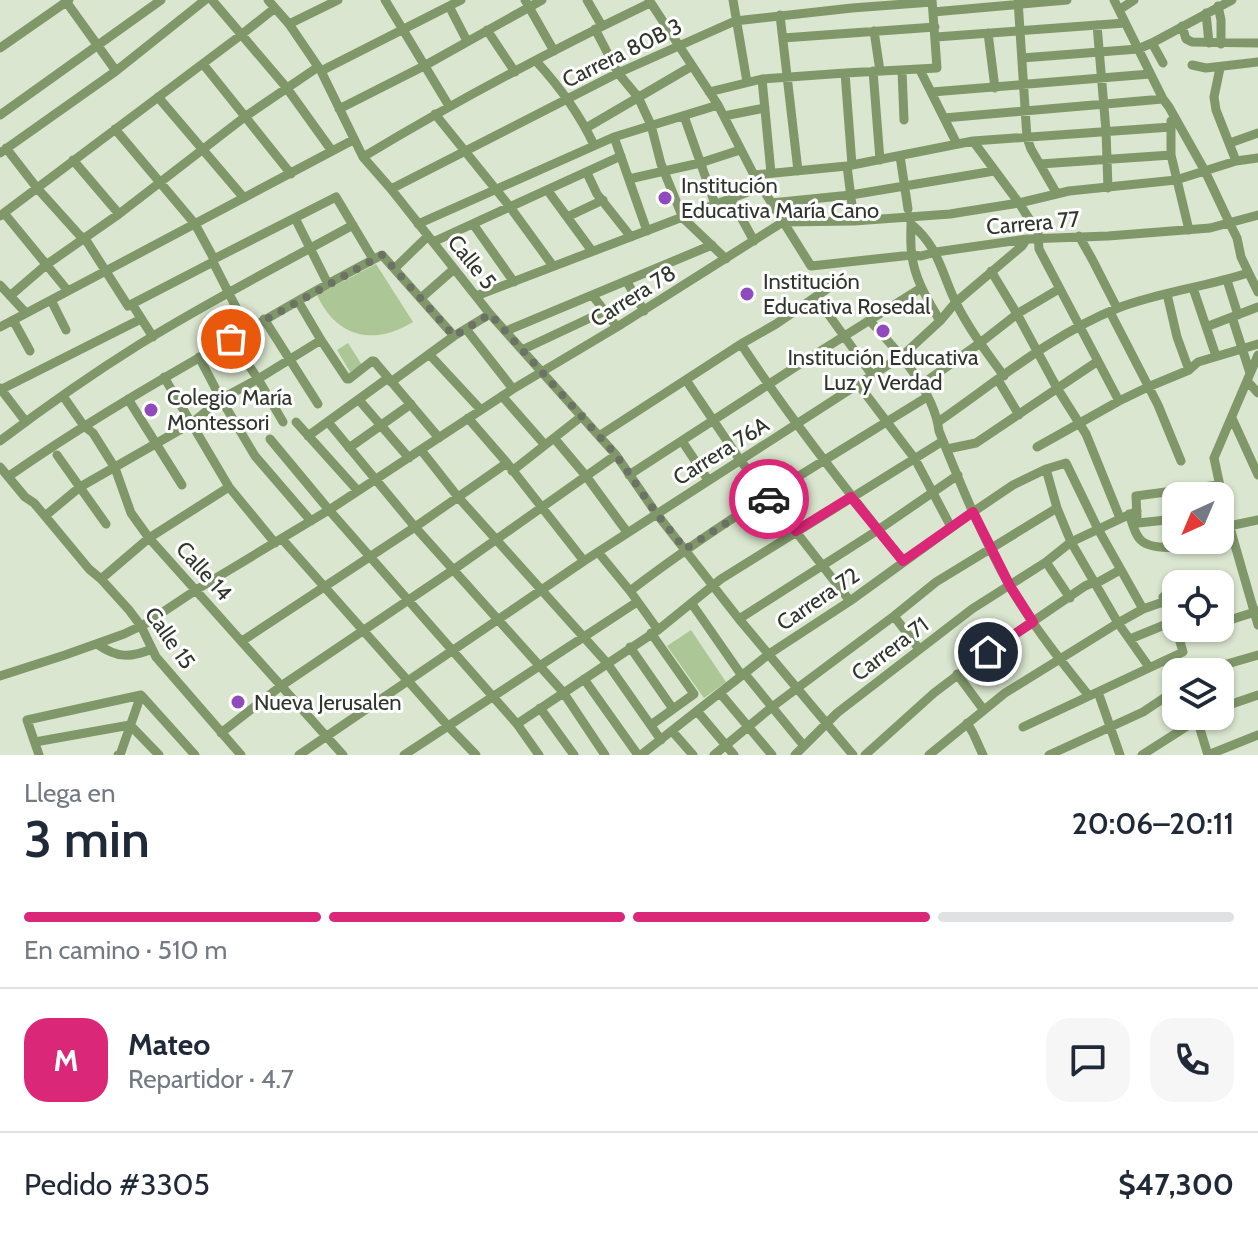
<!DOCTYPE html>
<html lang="es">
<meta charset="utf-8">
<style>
body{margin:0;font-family:Cabin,sans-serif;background:#f6f6f7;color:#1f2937;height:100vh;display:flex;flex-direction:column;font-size:30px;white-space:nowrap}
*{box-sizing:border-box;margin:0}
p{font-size:26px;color:#747a83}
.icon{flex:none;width:44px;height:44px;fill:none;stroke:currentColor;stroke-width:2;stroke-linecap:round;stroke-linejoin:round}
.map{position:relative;height:755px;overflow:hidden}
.drawer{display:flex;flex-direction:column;background:#fff;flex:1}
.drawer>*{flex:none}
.needle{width:52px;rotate:224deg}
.tools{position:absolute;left:1162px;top:482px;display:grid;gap:16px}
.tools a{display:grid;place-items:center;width:72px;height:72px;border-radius:16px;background:#fff;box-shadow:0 2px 6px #0004;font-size:40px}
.pin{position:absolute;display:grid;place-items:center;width:68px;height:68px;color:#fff;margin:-34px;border:4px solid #fff;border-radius:50%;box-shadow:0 2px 8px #0007}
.courier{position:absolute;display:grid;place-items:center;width:80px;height:80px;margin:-40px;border:6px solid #db2777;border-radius:50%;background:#fff;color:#222;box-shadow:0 2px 10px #0007}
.head em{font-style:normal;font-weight:600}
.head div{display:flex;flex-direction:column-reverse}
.head{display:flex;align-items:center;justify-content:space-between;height:136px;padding:0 24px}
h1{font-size:52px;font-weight:600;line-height:60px}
.bar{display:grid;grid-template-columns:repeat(4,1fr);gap:12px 8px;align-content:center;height:96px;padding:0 24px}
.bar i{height:10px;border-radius:6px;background:#e0e1e3}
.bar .active{background:#db2777}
.bar p{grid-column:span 4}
.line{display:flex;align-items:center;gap:20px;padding:0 24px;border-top:2px solid #e0e1e3}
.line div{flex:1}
.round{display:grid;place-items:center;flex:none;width:84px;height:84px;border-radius:24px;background:#f6f6f7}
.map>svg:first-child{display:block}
</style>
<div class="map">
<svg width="1258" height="755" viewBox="0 0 1258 755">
<rect width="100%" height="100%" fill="#dae6cf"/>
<path fill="#adc695" d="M376 264 413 322C374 346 337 338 317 295Z
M348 343 362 365 350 372 337 350Z
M691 630 726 682 704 698 667 646Z"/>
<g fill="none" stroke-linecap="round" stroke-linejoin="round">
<path stroke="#80976a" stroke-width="9" d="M65 0 116 71
M212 0 286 87 332 151
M268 0 289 24 321 71 363 157 391 189 490 314 616 455 656 513 739 619 853 755
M385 0 449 106
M525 0 554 51
M587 0 602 26
M649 0 718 105 754 175 811 266 912 255 921 256 936 252 1027 239 1108 236 1210 228 1258 215
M733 0 747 82
M1018 0 1027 138 1031 149 1057 194
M1114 0 1163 99 1169 107 1205 171 1230 224 1237 238 1241 257 1258 292
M449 6 467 41
M1218 6 1221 20V44
M1119 10 1134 0
M933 12 1067 0
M1206 13 1209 43
M780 15 798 171
M289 24 338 0
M1097 25 1106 131 1108 188
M1182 26 1186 39 1192 42 1258 43
M595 29 618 73 638 97 651 125 661 164 683 218 726 259
M487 30 515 72
M874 31 880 71
M988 33 995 88
M936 37 1125 23
M783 38 935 27
M1152 43 1163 63
M0 48 69 0
M1022 58 1138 49 1152 43 1232 0
M536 61C559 86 579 113 594 145
M203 64 291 174
M1192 65 1206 68 1258 62
M1220 68 1214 97 1216 110 1236 161
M902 70 904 120
M920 70 957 144
M321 71 461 0
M873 71 880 160
M845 73 852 165
M762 79 771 173
M709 92 762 79 845 73 937 68 932 0
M932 92 1150 74
M158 97 244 198
M339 109 424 66 542 0
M435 114 510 207 553 266
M0 115 161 0
M684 116 715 204
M724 116 765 108
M944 118 1163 99
M1171 121V155L1189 230
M586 128 692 66
M115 129 195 224 214 259 213 262 247 329
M614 137 647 231
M973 141 1019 203 1038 233 1039 249 1119 401
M1230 143 1258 133
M6 148 37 188 82 238
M0 153 116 71 205 0
M900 156 908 209
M363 157C456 101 552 50 650 3
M73 160 119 214
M1040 164 1171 155
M847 166 854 221
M587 173 597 194 631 237
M754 175 847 166 973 141 1171 127
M629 179 700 163 740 150
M391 189 618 73 735 21 852 8 932 2
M548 191 592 251
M730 197 754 241
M771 203 851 195 994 171
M4 213 68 291
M0 216 241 35 275 8
M567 217 603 200
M295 218 328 284
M911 223C911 234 910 245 912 256 915 280 928 300 940 321
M418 224 614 137 718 105
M473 224 514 282
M911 224C939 247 941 272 956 303 969 329 987 353 1004 376
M1079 236 1092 259 1117 308
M84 237 128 306 213 262
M433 242 621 156
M214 259 336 197 373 259
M395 268 428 236
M991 271 1017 314 1057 388 1086 434 1120 518
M1227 280 1238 315
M627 282 644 311
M0 285 26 313
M1193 288 1216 356
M1167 294 1177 337 1189 370
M10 296 46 265 119 214 246 116 318 67
M476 296 761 187
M593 296 617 327
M816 297 872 375
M421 298 454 269
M51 300 66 330
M298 301 321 340 347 379H349L372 361H374L439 438
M132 304 153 337
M1110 312 1158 405 1181 461
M1232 317 1250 373
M264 319 318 404
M13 320 30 351
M869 320C896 349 934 390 939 431 960 483 982 537 1010 587 1033 626 1061 661 1089 696
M0 327 353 140
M1206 327 1258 307
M466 329 513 389
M506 331 712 245
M231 339 258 379 283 422
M741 344C791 420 847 490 903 561
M524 349 605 311
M429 354 481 410
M1258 355 1214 458 1226 514 1258 625
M199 357 221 399 255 456 311 521
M164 377 229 487 275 543
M686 380 740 460 850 601
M998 380 1019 415
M1247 381 1258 393
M391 382 454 336 490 314
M858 384 915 459 951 527
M921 385 980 343 1017 314 1059 289
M0 388 26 422
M0 390 141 319
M63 396 84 426 93 433 115 468 131 513 149 538 343 755
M502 396 545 445
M128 399 182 485
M359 400 409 458
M468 418 507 463 584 561
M1232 418 1258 475
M296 422 358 491
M328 422 415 527 563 692 605 755
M938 422C996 382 1051 335 1118 308 1160 292 1205 287 1248 273
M308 436 388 378
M599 436 741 344 776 324 830 287
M554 438 586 476 627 532
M270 439 329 510 517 724 539 755
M0 441C45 407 92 374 140 344 209 301 282 264 353 225
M682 441 708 480
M1037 447 1119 401 1148 387 1189 370 1198 362 1258 344
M349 448 411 404
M947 449 976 443 1098 361
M421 450 458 497 607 663 661 740
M57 455 106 524
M0 467 25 497 34 503 45 516 89 569 101 579 129 610 141 626 156 657 241 755
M1046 469 1057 508 1071 542 1118 623 1149 667
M512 471 582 416
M12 474C81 426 154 383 227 342 278 312 329 282 382 255L454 336
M629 475 803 362 921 288
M1129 514C1132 522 1134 532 1139 538 1152 557 1212 542 1233 540
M45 516 80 487 192 423 221 399 258 379 321 340
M1137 517 1136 496 1218 485
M1169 520 1174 548
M1138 523 1176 519
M1229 526 1258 520
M282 539 448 726 476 755
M598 552 630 591 658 630
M1046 562 1070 598
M101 579 149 538 229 487
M630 591C724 519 827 459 927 397
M1176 591 1168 593 1163 597 1176 627
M692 604 740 673 745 674 804 746
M894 616 919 649
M739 619 878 530 958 475
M1220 623 1258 611
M651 633 694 694 651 725
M1179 635 1202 628
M1130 639 1174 621
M242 641 415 527 507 463
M97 644C117 658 130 658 152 649
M630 647 673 709
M1173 657 1181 672
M1204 672 1213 668 1258 655
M957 674 983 709
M0 676 65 655 124 634 145 624 196 590 329 510 513 389 617 327 783 222 854 221 950 214 1019 203 1069 191 1176 180 1236 161 1258 158
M584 679 638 755
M1098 692 1120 755
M720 693 772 755
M141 695 195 755
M540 708 574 755
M1220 708 1258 695
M697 711 734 755
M1196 716 1208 755
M967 723 973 733 983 755
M517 724 658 630 721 579 943 441
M1023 727 1183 652 1176 628
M672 731 693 755
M221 733 281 686 453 570 616 455
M35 742 130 725 159 755
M39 755 27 720 141 695
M118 755H120L141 695
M299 755 584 561 902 356 940 321 956 302 1022 246 1027 239
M404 755 637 602
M641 755 769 654 850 601 973 512 1013 485 1046 469 1066 463 1098 529 1143 609
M714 755 772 707 894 616 936 582 1057 508
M795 755 837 713 972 609 1046 562 1071 542 1137 511
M865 755 934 693 988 652 1085 586 1092 583 1095 584 1120 570
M929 755 1005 693 1118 623 1143 609 1166 601
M1049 755 1143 712 1176 690
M1142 755 1203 716
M1208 755 1258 735"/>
</g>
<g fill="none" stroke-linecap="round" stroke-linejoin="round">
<path stroke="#6c7365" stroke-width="8" stroke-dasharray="0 14.4" d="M231 339 382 255 454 336 490 314 616 455 656 513 685 549 768 497 769 499"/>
<path stroke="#db2777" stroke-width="10" d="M769 499 796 531 851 497 903 561 973 512 1010 586 1033 622 988 652"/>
</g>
<g fill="#914abd" stroke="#fff" stroke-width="3">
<circle cx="665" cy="198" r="8"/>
<circle cx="747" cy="294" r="8"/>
<circle cx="883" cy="331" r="8"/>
<circle cx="151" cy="410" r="8"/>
<circle cx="238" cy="702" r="8"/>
</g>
<g text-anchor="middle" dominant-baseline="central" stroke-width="6" stroke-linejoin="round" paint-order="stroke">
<g font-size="22" fill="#30352c" stroke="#fff">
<text transform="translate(622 53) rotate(-26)">Carrera 80B 3</text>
<text transform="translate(1033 223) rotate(-5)">Carrera 77</text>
<text transform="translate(472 262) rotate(51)">Calle 5</text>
<text transform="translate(633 296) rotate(-32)">Carrera 78</text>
<text transform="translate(721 451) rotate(-32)">Carrera 76A</text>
<text transform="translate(204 571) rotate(48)">Calle 14</text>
<text transform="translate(818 599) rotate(-34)">Carrera 72</text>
<text transform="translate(170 638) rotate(55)">Calle 15</text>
<text transform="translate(890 649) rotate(-37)">Carrera 71</text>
</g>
<g font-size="22" fill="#30352c" stroke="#fff" text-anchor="start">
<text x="681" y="185">Institución<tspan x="681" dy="25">Educativa María Cano</tspan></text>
<text x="763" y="281">Institución<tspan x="763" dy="25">Educativa Rosedal</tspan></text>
<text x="883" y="357" text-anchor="middle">Institución Educativa<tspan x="883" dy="25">Luz y Verdad</tspan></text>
<text x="167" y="397">Colegio María<tspan x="167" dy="25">Montessori</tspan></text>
<text x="254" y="702">Nueva Jerusalen</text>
</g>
</g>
</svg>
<div class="tools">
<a><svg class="needle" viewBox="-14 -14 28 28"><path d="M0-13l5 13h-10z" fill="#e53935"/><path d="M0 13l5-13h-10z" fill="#747a83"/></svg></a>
<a><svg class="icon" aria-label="locate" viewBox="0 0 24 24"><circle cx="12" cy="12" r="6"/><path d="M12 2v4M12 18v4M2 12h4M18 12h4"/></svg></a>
<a><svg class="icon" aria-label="layers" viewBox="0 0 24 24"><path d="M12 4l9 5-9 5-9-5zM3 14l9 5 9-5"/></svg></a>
</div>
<div class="pin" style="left:231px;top:339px;background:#ea580c"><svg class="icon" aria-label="bag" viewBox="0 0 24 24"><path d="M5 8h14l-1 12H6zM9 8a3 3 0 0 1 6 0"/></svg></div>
<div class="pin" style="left:988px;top:652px;background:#1f2937"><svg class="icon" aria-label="home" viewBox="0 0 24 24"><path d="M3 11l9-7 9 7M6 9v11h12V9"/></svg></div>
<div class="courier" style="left:769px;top:499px"><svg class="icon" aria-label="car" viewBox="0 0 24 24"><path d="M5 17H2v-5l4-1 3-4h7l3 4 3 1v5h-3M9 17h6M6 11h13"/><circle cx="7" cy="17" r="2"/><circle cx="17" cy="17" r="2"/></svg></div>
</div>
<section class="drawer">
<div class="head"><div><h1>3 min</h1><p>Llega en</p></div><em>20:06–20:11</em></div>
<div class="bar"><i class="active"></i><i class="active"></i><i class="active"></i><i></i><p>En camino · 510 m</p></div>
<div class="line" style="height:144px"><b class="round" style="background:#db2777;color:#fff">M</b><div><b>Mateo</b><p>Repartidor · 4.7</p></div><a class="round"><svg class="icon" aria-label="chat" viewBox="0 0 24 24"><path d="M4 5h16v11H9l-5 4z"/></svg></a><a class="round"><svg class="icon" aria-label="phone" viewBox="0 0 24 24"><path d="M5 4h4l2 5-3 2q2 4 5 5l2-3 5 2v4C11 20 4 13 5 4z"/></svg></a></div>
<div class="line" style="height:104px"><div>Pedido #3305</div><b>$47,300</b></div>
</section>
